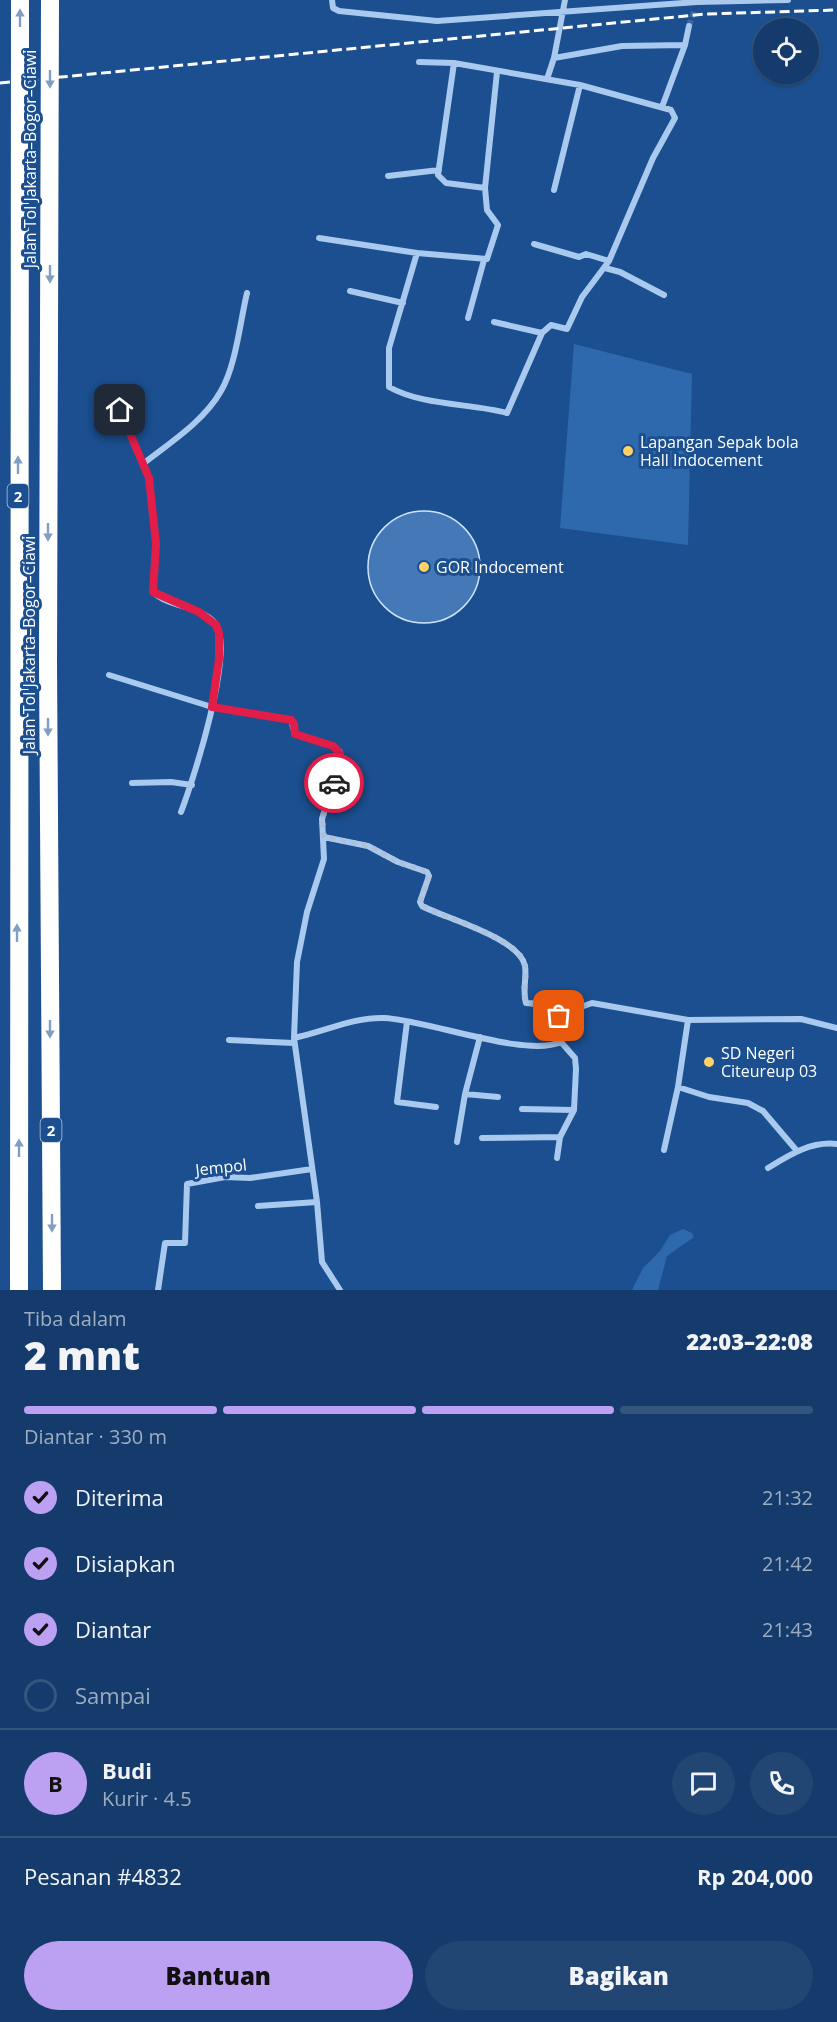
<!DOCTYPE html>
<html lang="id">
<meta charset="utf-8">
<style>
body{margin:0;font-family:"Open Sans",sans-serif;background:#214673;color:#f1f3f6;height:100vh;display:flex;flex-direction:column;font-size:22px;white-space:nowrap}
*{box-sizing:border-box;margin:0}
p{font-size:20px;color:#9dadc1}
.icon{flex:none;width:33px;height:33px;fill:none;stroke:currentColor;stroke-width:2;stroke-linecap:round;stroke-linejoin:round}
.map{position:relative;height:1290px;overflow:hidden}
.panel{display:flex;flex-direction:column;background:#143b6b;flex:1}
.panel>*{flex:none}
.tools{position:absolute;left:753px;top:18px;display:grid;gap:12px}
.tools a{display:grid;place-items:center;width:66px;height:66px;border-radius:50%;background:#143b6b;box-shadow:0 2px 4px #0004,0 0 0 2px #33557e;font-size:30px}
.pin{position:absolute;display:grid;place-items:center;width:51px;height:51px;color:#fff;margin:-26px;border-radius:12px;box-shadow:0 3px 9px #0006}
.courier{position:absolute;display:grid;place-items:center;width:60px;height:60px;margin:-30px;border:4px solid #e11d48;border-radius:50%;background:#fff;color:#222;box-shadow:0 2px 8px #0007}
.summary em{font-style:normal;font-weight:800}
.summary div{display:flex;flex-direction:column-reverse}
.summary{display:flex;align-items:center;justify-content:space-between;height:102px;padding:0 24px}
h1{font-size:39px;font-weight:800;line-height:45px}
.bar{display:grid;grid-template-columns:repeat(4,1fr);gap:9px 6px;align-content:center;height:72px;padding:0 24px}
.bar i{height:8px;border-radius:4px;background:#33557e}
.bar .active{background:#bca0f2}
.bar p{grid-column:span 4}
.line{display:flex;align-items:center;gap:15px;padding:0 24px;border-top:2px solid #33557e}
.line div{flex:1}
.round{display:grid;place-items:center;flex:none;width:63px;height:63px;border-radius:32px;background:#214673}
ol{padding:0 24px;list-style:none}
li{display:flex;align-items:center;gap:18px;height:66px}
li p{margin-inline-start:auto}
li .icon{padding:6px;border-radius:50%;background:#bca0f2;color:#111;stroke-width:4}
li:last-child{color:#9dadc1}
li i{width:33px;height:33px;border:3px solid #33557e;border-radius:50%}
.primary-button{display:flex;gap:12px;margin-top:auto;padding:12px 24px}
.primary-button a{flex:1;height:69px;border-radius:36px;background:#bca0f2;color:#111;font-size:24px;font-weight:800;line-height:69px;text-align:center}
.primary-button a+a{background:#214673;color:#f1f3f6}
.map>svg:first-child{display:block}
</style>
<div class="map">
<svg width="837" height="1290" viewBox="0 0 837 1290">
<rect width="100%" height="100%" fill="#1b4f8f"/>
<path fill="#2e69ad" d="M574 344 692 374 688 545 560 528Z
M683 1229 692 1233 694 1237 667 1256 658 1290H632L643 1268 660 1251 670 1235Z"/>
<path fill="#4478b7" stroke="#cfe3fa" stroke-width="1.5" d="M368 567a56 56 0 1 1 112 0a56 56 0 1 1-112 0Z"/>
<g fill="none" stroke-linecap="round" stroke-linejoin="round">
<path stroke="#3d69a0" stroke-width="6" stroke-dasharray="6 3" stroke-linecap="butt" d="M689 26 695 9"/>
<path stroke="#a9c9ee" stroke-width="6" d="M332 0 333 8 339 11 437 21 697 2 788 0
M554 58 622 46 685 45
M454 63 438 175 446 183 485 188
M547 79 554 58 565 0
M662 107 685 45 689 26
M388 176 439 170
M554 190 580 85
M319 238 417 253 487 259 498 225 487 210 485 188 497 72
M534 244 579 257 586 254 609 261
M417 253 389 348V387C423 406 470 403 507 413L542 333 551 325 567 329 582 297 609 261 653 158 675 118 671 110 580 85 454 63 419 62
M605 268 620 272 664 295
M350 291 403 303
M468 318 484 260
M494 322 542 333
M120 410 149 478 156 545 153 592C170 608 199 605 215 623 236 648 193 781 181 812
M144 463C171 442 204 421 221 391 236 365 240 322 247 293
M109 675 212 707 291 720 295 734 333 746 340 752 339 764 322 819 324 859 307 912 297 962 294 1038
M132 783 171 782 192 785
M324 837 368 846 398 862 427 872 429 876 420 902 422 906C444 918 520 938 525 966 527 979 522 990 526 1003 553 1004 551 1013 570 1026
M407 1022 397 1102 436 1107
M229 1040 294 1043
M678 1087 709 1097 748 1103 763 1111 797 1151
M465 1094 498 1097
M522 1109 574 1110
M482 1138 560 1137
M457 1142 465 1094 480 1037
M664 1150 678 1087 688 1020
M557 1158 560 1137 574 1110 576 1069 575 1058 561 1042
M768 1168C789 1155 811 1141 837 1144
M258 1206 317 1202
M158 1290 165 1243H185L187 1184 225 1177 250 1178 312 1169
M340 1290 322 1262 317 1202 294 1038C324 1032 353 1017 384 1018 428 1020 525 1058 561 1042L581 1007 592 1003 688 1020 801 1019 837 1028"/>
<path stroke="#fff" stroke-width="18" d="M50 0 48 662 52 1290
M19 1290 20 0"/>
<path stroke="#fff" stroke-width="3" stroke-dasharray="10 4.5" stroke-linecap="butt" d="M0 83 706 14 837 10"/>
</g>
<defs><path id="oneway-solid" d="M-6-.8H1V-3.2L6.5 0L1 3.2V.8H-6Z" transform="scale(1.5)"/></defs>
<g fill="#829ec1">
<use href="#oneway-solid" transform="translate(20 18) rotate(-90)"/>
<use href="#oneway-solid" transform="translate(50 79) rotate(90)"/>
<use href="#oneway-solid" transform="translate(50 274) rotate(90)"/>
<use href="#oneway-solid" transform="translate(18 465) rotate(-90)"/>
<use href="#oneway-solid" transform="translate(48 532) rotate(90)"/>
<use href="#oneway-solid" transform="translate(48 727) rotate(90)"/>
<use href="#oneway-solid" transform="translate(17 933) rotate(-90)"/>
<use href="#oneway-solid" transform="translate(50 1029) rotate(90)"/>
<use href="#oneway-solid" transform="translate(19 1148) rotate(-90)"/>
<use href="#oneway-solid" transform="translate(52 1223) rotate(90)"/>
</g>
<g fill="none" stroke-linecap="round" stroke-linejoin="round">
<path stroke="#afc1d8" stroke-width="6" stroke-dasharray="0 10.8" d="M334 783 322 819 324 837 368 846 398 862 427 872 429 876 420 902 422 906C444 918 520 938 525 966 527 979 522 990 526 1003 540 1004 551 1004 559 1016"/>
<path stroke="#e11d48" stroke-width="8" d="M120 410 149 478 156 544 153 592 199 612 216 625 219 633V659L212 707 291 720 294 724 295 734 333 746 340 754 334 783"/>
</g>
<g fill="#ffd166" stroke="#1b4f8f" stroke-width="2">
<circle cx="628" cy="451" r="6"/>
<circle cx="424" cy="567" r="6"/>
<circle cx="709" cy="1062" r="6"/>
</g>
<g text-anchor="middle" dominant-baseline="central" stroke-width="6" stroke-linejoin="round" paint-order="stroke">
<g fill="#1b4f8f" stroke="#bbcadd" stroke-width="1.5">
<rect x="7.5" y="484" width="21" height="24" rx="4.5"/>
<rect x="40.5" y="1118" width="21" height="24" rx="4.5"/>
</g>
<g font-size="15" font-weight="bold" fill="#fff">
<text x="18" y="496">2</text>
<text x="51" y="1130">2</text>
</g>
<g font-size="16" fill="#fff" stroke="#1b4f8f">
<text transform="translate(30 159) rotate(-90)">Jalan Tol Jakarta–Bogor–Ciawi</text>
<text transform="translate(29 645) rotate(-90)">Jalan Tol Jakarta–Bogor–Ciawi</text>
<text transform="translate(221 1167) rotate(-6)">Jempol</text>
</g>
<g font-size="16" fill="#fff" stroke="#1b4f8f" text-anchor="start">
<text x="640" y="442">Lapangan Sepak bola<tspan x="640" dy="18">Hall Indocement</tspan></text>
<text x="436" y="567">GOR Indocement</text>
<text x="721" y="1053">SD Negeri<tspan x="721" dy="18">Citeureup 03</tspan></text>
</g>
</g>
</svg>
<div class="tools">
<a><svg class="icon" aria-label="locate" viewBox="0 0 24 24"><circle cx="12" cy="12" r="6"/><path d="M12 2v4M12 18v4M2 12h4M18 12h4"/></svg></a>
</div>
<div class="pin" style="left:559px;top:1016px;background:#ea580c"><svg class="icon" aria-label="bag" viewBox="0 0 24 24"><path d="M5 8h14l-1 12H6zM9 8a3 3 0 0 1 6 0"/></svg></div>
<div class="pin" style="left:120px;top:410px;background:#1f2937"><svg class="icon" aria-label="home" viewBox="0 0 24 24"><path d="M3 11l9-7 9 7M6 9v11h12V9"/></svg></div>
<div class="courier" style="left:334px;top:783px"><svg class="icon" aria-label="car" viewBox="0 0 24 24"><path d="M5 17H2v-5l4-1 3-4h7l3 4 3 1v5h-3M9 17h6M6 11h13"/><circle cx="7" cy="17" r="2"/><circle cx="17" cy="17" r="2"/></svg></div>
</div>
<section class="panel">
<div class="summary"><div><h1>2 mnt</h1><p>Tiba dalam</p></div><em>22:03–22:08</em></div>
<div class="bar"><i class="active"></i><i class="active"></i><i class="active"></i><i></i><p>Diantar · 330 m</p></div>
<ol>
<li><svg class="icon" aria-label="check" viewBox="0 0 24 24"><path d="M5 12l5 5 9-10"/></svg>Diterima<p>21:32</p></li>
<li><svg class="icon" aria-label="check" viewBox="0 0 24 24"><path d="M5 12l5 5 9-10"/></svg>Disiapkan<p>21:42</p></li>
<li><svg class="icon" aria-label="check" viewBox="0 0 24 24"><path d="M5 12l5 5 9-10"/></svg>Diantar<p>21:43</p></li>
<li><i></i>Sampai</li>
</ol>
<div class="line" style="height:108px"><b class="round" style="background:#bca0f2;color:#111">B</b><div><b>Budi</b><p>Kurir · 4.5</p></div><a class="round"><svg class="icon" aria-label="chat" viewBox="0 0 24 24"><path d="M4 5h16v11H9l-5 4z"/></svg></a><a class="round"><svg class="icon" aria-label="phone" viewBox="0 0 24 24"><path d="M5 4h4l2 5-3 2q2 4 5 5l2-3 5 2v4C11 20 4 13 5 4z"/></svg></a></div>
<div class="line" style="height:78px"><div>Pesanan #4832</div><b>Rp 204,000</b></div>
<div class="primary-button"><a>Bantuan</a><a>Bagikan</a></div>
</section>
